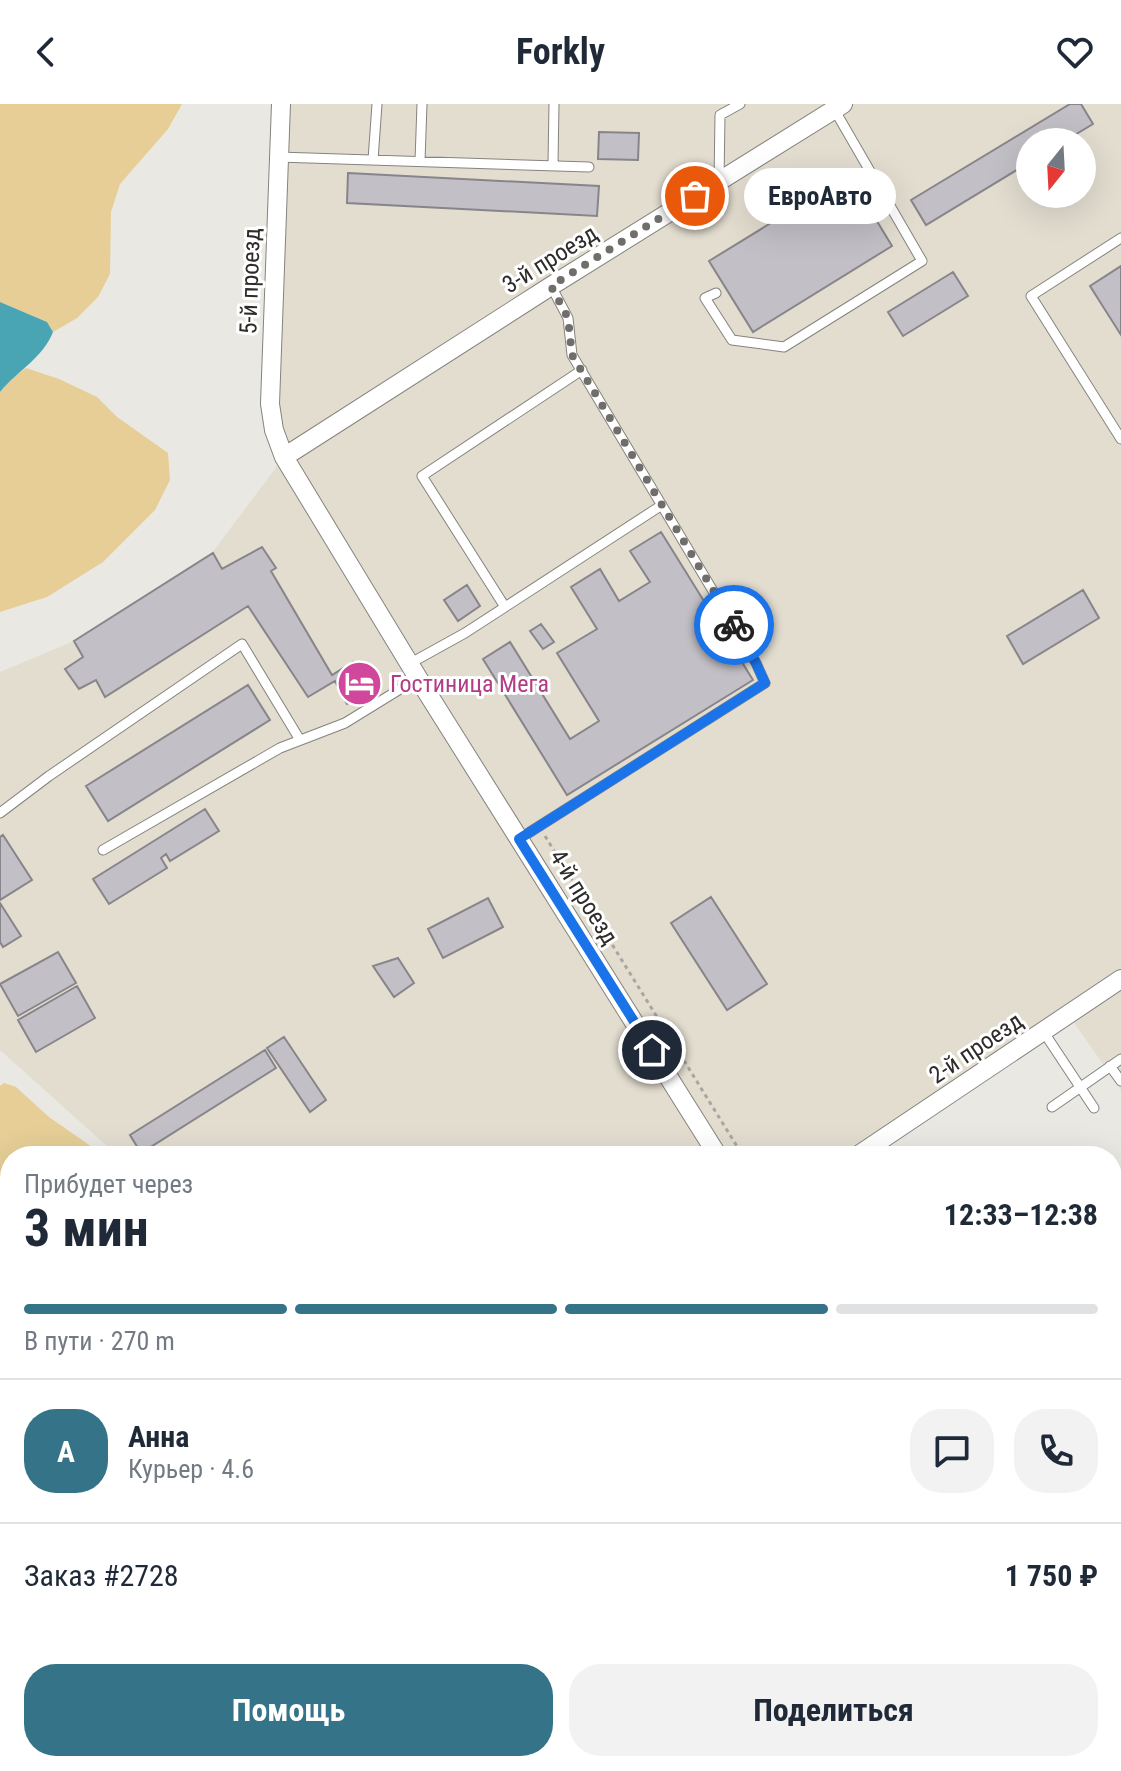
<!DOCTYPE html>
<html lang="ru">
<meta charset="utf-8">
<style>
body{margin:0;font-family:"Roboto Condensed",sans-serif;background:#f2f2f3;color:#1f2937;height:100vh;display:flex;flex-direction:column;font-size:30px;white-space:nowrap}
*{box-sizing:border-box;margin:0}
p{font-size:26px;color:#747a83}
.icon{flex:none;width:44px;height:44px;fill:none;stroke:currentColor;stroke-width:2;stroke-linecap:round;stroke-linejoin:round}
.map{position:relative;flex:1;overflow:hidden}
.panel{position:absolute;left:0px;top:1042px;width:1122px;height:626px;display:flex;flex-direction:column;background:#fff;border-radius:32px 32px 0 0;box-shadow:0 8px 32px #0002}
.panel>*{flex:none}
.needle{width:52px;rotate:198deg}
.buttons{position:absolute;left:1016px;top:24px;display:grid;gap:16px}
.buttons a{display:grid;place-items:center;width:80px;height:80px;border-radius:50%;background:#fff;box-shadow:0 8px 32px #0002;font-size:40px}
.pin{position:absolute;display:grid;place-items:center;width:68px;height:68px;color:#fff;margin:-34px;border:4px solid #fff;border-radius:50%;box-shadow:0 2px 8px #0007}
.courier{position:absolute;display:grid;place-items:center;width:80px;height:80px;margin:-40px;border:6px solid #1a73e8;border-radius:50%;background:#fff;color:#222;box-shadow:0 2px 10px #0007}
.bubble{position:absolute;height:56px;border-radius:28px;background:#fff;box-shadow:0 8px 32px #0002;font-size:26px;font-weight:700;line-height:56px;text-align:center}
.summary em{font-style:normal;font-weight:700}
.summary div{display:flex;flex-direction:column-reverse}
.summary{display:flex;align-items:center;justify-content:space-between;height:136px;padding:0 24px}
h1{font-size:52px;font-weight:700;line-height:60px}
.bar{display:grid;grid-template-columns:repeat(4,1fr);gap:12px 8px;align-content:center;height:96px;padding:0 24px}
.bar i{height:10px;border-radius:6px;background:#e0e1e3}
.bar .selected{background:#347388}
.bar p{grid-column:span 4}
.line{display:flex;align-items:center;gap:20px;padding:0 24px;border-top:2px solid #e0e1e3}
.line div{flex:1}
.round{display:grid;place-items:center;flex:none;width:84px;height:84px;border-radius:32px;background:#f2f2f3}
.button{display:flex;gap:16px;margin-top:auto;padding:16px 24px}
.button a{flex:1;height:92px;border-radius:32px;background:#347388;color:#fff;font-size:32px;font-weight:700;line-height:92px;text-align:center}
.button a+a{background:#f2f2f3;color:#1f2937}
header{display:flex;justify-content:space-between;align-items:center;height:104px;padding:0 24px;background:#fff;font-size:36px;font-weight:700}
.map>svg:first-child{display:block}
</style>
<header><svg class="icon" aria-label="back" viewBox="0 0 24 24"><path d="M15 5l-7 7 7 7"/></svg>Forkly<svg class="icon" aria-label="heart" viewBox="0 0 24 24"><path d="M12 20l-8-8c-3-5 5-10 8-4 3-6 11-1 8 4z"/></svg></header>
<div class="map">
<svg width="1121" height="1667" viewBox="0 0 1121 1667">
<rect width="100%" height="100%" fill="#eae8e2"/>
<path fill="#e3ddd0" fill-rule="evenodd" d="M286 0H1121V871L856 1052H118L0 946V568L74 537 212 449 284 353 270 300ZM1030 38H1082V90H1030Z
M1121 875V986L1068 910Z
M1121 1082V1242L1112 1228V1088Z
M10 1278V1354L0 1338V1299Z
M10 1611V1658H913L900 1667H0V1618Z"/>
<path fill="#e6ce96" d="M0 0H182L168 25 120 80 111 108 110 170 98 193 77 214 53 228 47 218 0 198Z
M26 264 59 275 97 293 117 313 168 349 170 376 155 406 103 458 47 493 0 508V288L11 275Z
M4 979 16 983 49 1013 105 1052H10V1199L0 1201V982Z
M0 1349 10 1364V1608L0 1615Z
M978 1658H1102L1098 1667H980Z"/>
<path fill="#49a4b4" d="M0 198 47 218 53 228C42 255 18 266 0 288Z"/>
<path fill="#c2c0c6" stroke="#87858a" stroke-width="2" d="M1070 0H1081L1093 20 1063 38H1030V58L926 121 911 96Z
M599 28 639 29 638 56 598 55Z
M348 69 599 82 597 112 347 99Z
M849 71 892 142 753 228 709 157Z
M1121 162V231L1090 182Z
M953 168 968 192 903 232 888 208Z
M661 428 753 576 567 691 483 555 510 538 570 635 599 617 557 549 597 525 571 483 600 465 619 497 650 478 630 447Z
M262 443 276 464 271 467 332 571 353 558 369 588 347 600 335 577 308 593 248 502 105 593 96 576 79 585 65 565 83 553 74 537 213 449 222 465Z
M467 481 480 502 458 517 444 496Z
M1083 486 1099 514 1023 560 1007 532Z
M541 520 554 538 543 545 530 527Z
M248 581 270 616 108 717 86 682Z
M205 705 219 727 170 757 166 750 161 754 167 764 109 800 93 775Z
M3 731 32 776 0 796V733Z
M711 793 767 880 727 906 671 819Z
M488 794 503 823 443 854 428 825Z
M0 799 21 832 3 843 0 838Z
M58 848 76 879 18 912 0 880Z
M398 854 414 879 394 893 373 862Z
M77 882 95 914 36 948 18 916Z
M284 933 326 996 310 1008 267 944Z
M265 946 276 964 141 1049 130 1031Z
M1121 1322V1341L1112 1346V1328Z
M1112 1434 1121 1448V1453L1112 1459Z
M257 1658H334L338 1663 346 1658H482L488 1667H263Z
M681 1658H724L710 1667H687Z"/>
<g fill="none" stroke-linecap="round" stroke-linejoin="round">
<defs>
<path id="service" d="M278 53 589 63
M373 56 377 0
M420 57 422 0
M553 60 554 0
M719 77 720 11 740 0
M1121 134 1031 192 1121 335
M716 189 705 194 732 236 784 243 922 157 834 5
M505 503 422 372 582 266
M409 560 465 529 662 401
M0 709 49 672 242 540 300 636
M519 735 765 579 756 559 572 251 568 214 551 182
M103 746 280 644 345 619 418 574
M1043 927 1094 1004
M1110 962 1121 977
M1052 1003 1121 955
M469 1049 470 1052
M1112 1360 1121 1354
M1112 1403 1116 1409 1121 1405
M0 1648 13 1667
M209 1658 215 1667
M533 1658 540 1665"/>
<path id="minor" d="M281 0 270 300 274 326 284 353 418 574 718 1052
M284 353 551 182 843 0
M857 1052 1121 875"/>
<path id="secondary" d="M1112 1557 1121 1550
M1112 1621 1118 1649 1116 1667
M968 1658 971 1667
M902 1667 915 1658"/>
</defs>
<use href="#service" stroke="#85837e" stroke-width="11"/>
<use href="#minor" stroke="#85837e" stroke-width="20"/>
<use href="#secondary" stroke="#85837e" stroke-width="26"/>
<path stroke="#a8a6a1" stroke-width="3" stroke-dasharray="4 4" stroke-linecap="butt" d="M545 732 743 1052
M1112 1519 1121 1513
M839 1667 852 1658"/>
<use href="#service" stroke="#fff" stroke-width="9"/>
<use href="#minor" stroke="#fff" stroke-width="18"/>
<use href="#secondary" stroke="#fee8d0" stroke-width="24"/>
</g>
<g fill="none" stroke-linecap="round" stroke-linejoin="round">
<path stroke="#6f6e6a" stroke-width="8" stroke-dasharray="0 14.4" d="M695 92 551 182 568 214 572 251 734 521"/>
<path stroke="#1a73e8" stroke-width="10" d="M652 946 519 735 765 579 756 559 734 521"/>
</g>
<defs>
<symbol id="hotel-disc" viewBox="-11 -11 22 22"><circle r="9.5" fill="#d1479c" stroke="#fff"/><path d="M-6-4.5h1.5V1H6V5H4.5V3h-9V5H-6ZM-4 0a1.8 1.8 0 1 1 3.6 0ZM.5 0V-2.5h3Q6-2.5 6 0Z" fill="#fff"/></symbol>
</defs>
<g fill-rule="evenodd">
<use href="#hotel-disc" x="334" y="554" width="51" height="51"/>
</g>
<g text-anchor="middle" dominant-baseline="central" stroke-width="6" stroke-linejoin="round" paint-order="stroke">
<g font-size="24" fill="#2d2c2a" stroke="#fff">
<text transform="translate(550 155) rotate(-32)">3-й проезд</text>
<text transform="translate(250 177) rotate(-88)">5-й проезд</text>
<text transform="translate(584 793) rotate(58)">4-й проезд</text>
<text transform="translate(976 944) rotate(-34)">2-й проезд</text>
</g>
<g font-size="24" fill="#b23c85" stroke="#fff" text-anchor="start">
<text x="390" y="580">Гостиница Мега</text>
</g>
</g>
</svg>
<div class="buttons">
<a><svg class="needle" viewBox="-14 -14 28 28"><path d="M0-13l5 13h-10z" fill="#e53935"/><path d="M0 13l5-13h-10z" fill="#747a83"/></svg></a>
</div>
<div class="pin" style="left:695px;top:92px;background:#ea580c"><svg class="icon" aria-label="bag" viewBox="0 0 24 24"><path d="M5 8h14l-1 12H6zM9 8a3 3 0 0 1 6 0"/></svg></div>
<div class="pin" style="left:652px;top:946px;background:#1f2937"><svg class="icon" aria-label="home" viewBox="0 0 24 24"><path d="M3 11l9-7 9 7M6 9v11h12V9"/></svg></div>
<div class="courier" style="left:734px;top:521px"><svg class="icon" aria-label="bike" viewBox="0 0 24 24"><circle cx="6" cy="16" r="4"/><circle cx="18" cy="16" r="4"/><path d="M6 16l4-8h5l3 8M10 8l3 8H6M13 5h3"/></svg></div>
<div class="bubble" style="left:744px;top:64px;width:152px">ЕвроАвто</div>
<section class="panel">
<div class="summary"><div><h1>3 мин</h1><p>Прибудет через</p></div><em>12:33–12:38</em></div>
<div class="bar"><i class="selected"></i><i class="selected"></i><i class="selected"></i><i></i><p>В пути · 270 m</p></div>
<div class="line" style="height:144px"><b class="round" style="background:#347388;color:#fff">А</b><div><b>Анна</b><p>Курьер · 4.6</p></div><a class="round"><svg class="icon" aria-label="chat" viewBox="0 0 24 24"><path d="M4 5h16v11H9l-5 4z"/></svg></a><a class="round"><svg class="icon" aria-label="phone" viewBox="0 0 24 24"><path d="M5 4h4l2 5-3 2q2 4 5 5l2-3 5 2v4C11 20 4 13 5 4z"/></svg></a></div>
<div class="line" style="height:104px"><div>Заказ #2728</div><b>1 750 ₽</b></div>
<div class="button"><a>Помощь</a><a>Поделиться</a></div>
</section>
</div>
